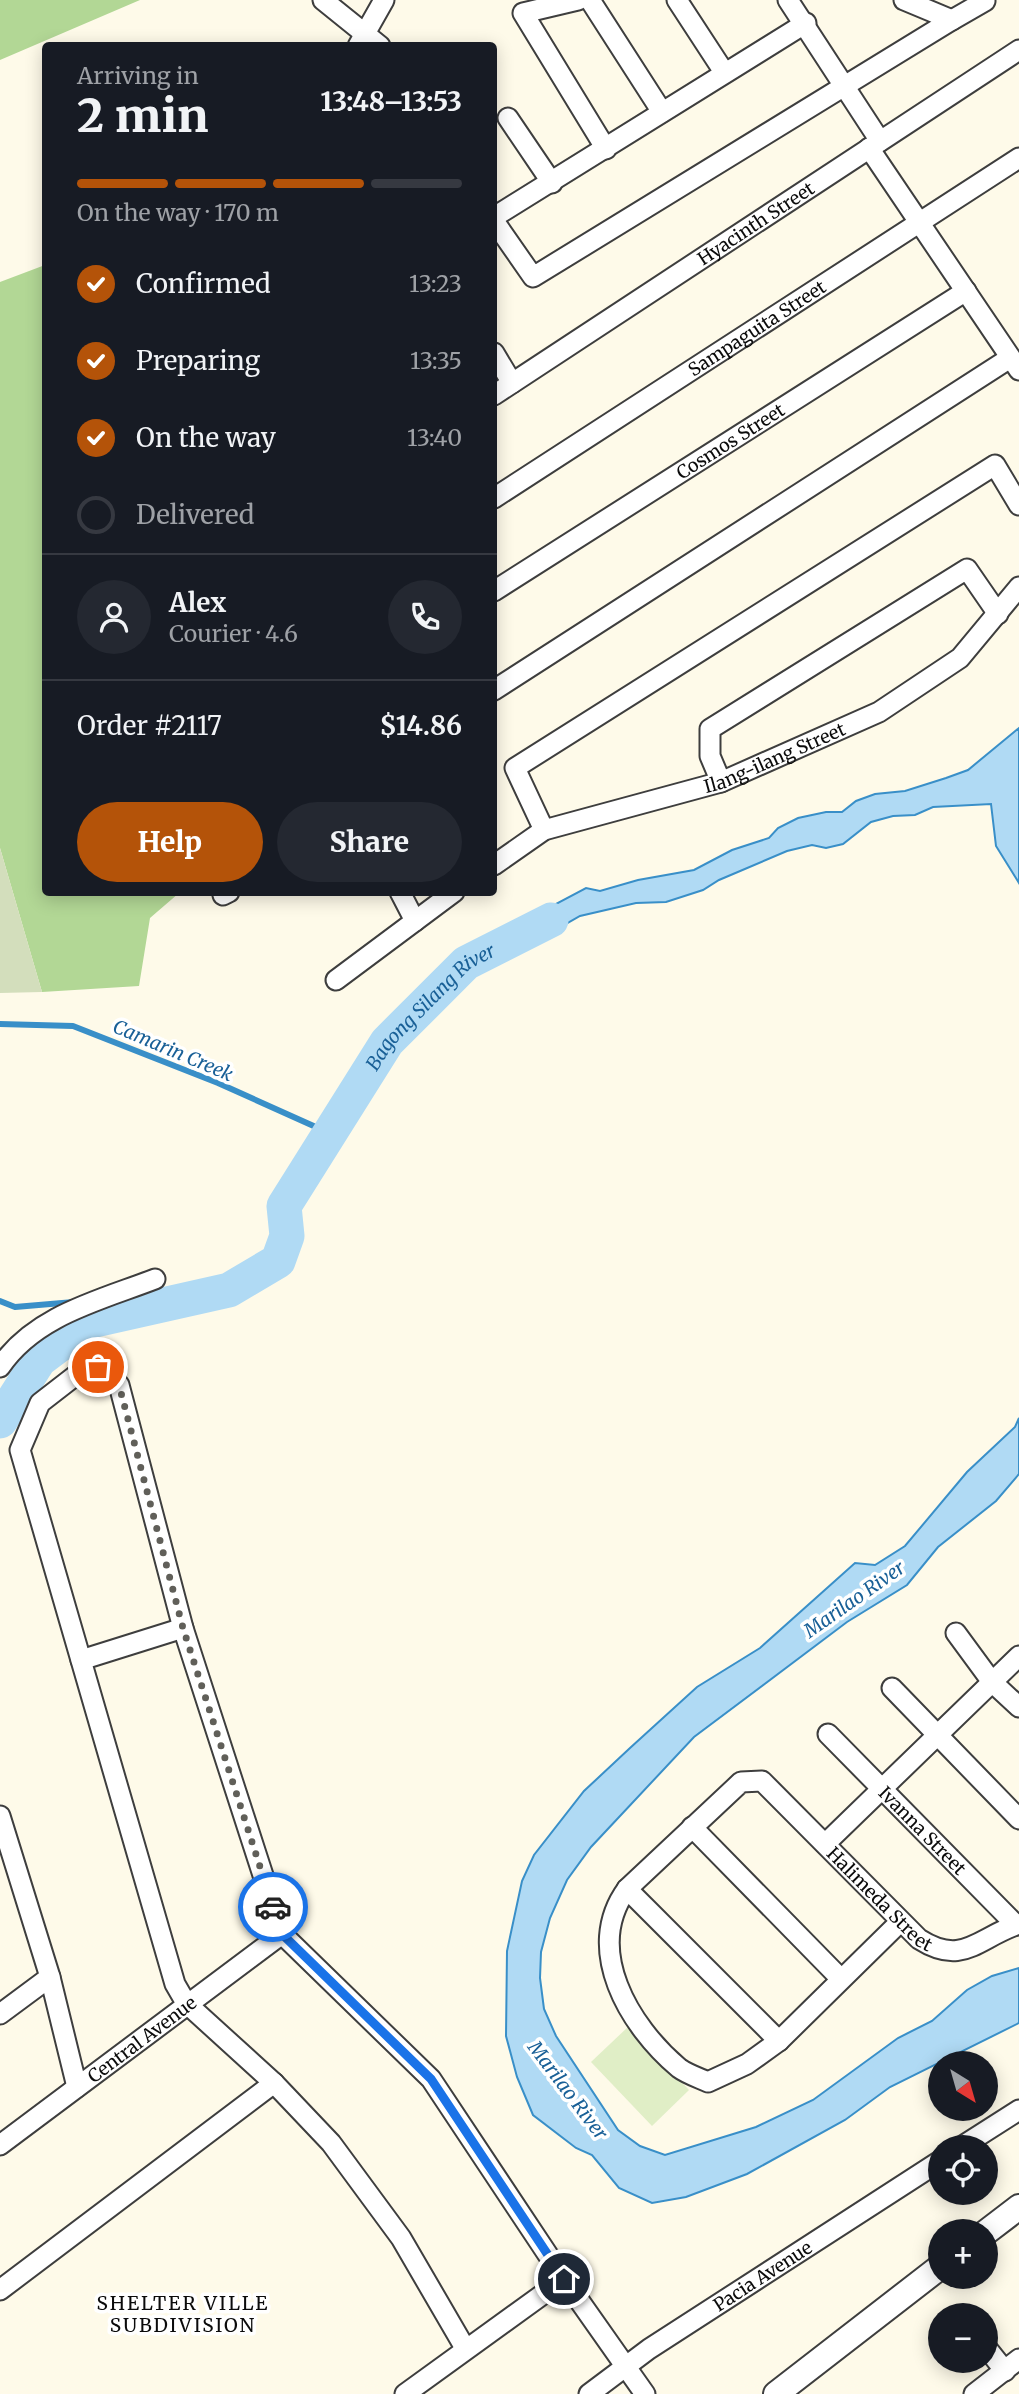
<!DOCTYPE html>
<meta charset="utf-8">
<style>
body{margin:0;font-family:Merriweather,serif;background:#242831;color:#f1f3f6;height:100vh;display:flex;flex-direction:column;font-size:26px;white-space:nowrap}
*{box-sizing:border-box;margin:0}
p{font-size:23px;color:#9ea1a6}
.icon{flex:none;width:38px;height:38px;fill:none;stroke:currentColor;stroke-width:2;stroke-linecap:round;stroke-linejoin:round}
.map{position:relative;flex:1;overflow:hidden}
.sheet{position:absolute;left:42px;top:42px;width:455px;height:854px;display:flex;flex-direction:column;background:#171b24;border-radius:7px;box-shadow:0 4px 18px #0003}
.sheet>*{flex:none}
.needle{width:46px;rotate:143deg}
.buttons{position:absolute;left:928px;top:2051px;display:grid;gap:14px}
.buttons a{display:grid;place-items:center;width:70px;height:70px;border-radius:50%;background:#171b24;box-shadow:0 4px 18px #0003;font-size:35px}
.pin{position:absolute;display:grid;place-items:center;width:60px;height:60px;color:#fff;margin:-30px;border:4px solid #fff;border-radius:50%;box-shadow:0 2px 7px #0007}
.courier{position:absolute;display:grid;place-items:center;width:70px;height:70px;margin:-35px;border:5px solid #1a73e8;border-radius:50%;background:#fff;color:#222;box-shadow:0 2px 9px #0007}
.summary em{font-style:normal;font-weight:800}
.summary div{display:flex;flex-direction:column-reverse}
.summary{display:flex;align-items:center;justify-content:space-between;height:119px;padding:0 35px}
h1{font-size:46px;font-weight:800;line-height:52px}
.bar{display:grid;grid-template-columns:repeat(4,1fr);gap:10px 7px;align-content:center;height:84px;padding:0 35px}
.bar i{height:9px;border-radius:5px;background:#363941}
.bar .active{background:#b45309}
.bar p{grid-column:span 4}
.line{display:flex;align-items:center;gap:18px;padding:0 35px;border-top:2px solid #363941}
.line div{flex:1}
.round{display:grid;place-items:center;flex:none;width:74px;height:74px;border-radius:37px;background:#242831}
ol{padding:0 35px;list-style:none}
li{display:flex;align-items:center;gap:21px;height:77px}
li p{margin-inline-start:auto}
li .icon{padding:7px;border-radius:50%;background:#b45309;color:#fff;stroke-width:4}
li:last-child{color:#9ea1a6}
li i{width:38px;height:38px;border:4px solid #363941;border-radius:50%}
.action{display:flex;gap:14px;margin-top:auto;padding:14px 35px}
.action a{flex:1;height:80px;border-radius:42px;background:#b45309;color:#fff;font-size:28px;font-weight:800;line-height:80px;text-align:center}
.action a+a{background:#242831;color:#f1f3f6}
.map>svg:first-child{display:block}
</style>
<div class="map">
<svg width="1019" height="2394" viewBox="0 0 1019 2394">
<rect width="100%" height="100%" fill="#fefae9"/>
<path fill="#b2d795" d="M0 0H140L0 60Z
M45 265 46 892 179 893 150 918 139 986 42 992 0 848V282Z"/>
<path fill="#d3debc" d="M0 848 42 992 0 993Z"/>
<path fill="#e0eec6" d="M629 2026 689 2090 652 2126 591 2062Z"/>
<path fill="#b0daf4" stroke="#398fc8" stroke-width="2" d="M1019 728V883L996 846 991 804 933 807 915 815 893 816 871 822 843 844 826 848 812 845 787 851 719 880 703 890 666 902 636 903 580 916 536 941 514 950 505 931 586 888 600 891 638 880 694 870 732 850 769 838 778 828 798 818 826 812H842L856 801 875 794 905 791 946 778 968 770Z
M1019 1418V1474L996 1501 938 1547 907 1585 847 1622 694 1737 591 1847 567 1880 550 1918 541 1952 540 1978 544 2009 556 2036 618 2130 640 2146 665 2155 756 2127 813 2100 898 2038 932 2021 967 1990 992 1976 1019 1968V2023L890 2087 845 2120 747 2174 686 2197 652 2203 619 2188 592 2155 576 2148 533 2115 517 2077 506 2036 507 1951 522 1881 534 1855 584 1791 630 1748 697 1687 760 1648 855 1563 875 1565 905 1546 967 1472 1015 1427Z"/>
<g fill="none" stroke-linecap="round" stroke-linejoin="round">
<path stroke="#398fc8" stroke-width="6" d="M0 1024 73 1026 218 1083 327 1132
M0 1301 15 1307 74 1302
M107 1307 126 1315"/>
<path stroke="#b0daf4" stroke-width="35" id="s1" d="M0 1421 39 1360 91 1321 229 1290 278 1261 287 1236 284 1206 387 1042 466 963 551 920"/>
<defs>
<g id="minor">
<path d="M323 0 380 46"/>
<path d="M578 0 523 13 606 149"/>
<path d="M590 0 662 112"/>
<path d="M677 0 724 72"/>
<path d="M788 0 880 141"/>
<path d="M952 20 985 1"/>
<path d="M358 46 384 0"/>
<path d="M508 118 552 183"/>
<path d="M869 148 1019 370"/>
<path d="M494 217 806 23"/>
<path d="M494 221 533 277 952 20 904 0"/>
<path d="M494 353 512 383"/>
<path id="s2" d="M494 395 1019 50"/>
<path id="s3" d="M494 498 1019 158"/>
<path id="s4" d="M494 591 966 291"/>
<path d="M494 690 1010 358"/>
<path d="M721 782 710 756V729L967 569 998 614"/>
<path d="M544 830 515 768 995 465 1019 505"/>
<path id="s5" d="M494 865 544 830 721 782 879 712 960 658 1019 587"/>
<path d="M400 892 415 921"/>
<path d="M223 895 229 892"/>
<path d="M336 980 454 892"/>
<path d="M0 1367C35 1315 101 1300 155 1279"/>
<path d="M956 1633 992 1682 1019 1707"/>
<path d="M81 1660 183 1628"/>
<path d="M892 1688 1019 1819"/>
<path id="s6" d="M828 1734 1016 1925"/>
<path d="M0 1816 50 1977 77 2087"/>
<path d="M692 1827 841 1979"/>
<path d="M825 1844 1019 1656"/>
<path d="M627 1889 779 2041"/>
<path id="s7" d="M901 1921 779 2041 747 2064 708 2082C699 2078 687 2074 679 2068 629 2026 583 1949 627 1889L741 1782 762 1781 919 1939C963 1967 977 1938 1019 1924"/>
<path d="M0 2014 50 1977"/>
<path id="s8" d="M0 2145 282 1934"/>
<path d="M961 2147 1019 2110"/>
<path d="M0 2290 274 2083"/>
<path d="M985 2346 1005 2371"/>
<path d="M465 2348 401 2238 331 2143 274 2083 186 2003 175 1984 20 1450 40 1403 80 1372 98 1367 110 1374 119 1385 183 1628 282 1934 431 2079 564 2279 645 2394"/>
<path d="M405 2394 564 2279"/>
<path id="s9" d="M589 2394 649 2349 940 2161"/>
<path d="M974 2394 1019 2359"/>
</g>
<path id="tertiary" d="M985 2233 1019 2207
M776 2394 940 2267"/>
</defs>
<use href="#minor" stroke="#3e3e3e" stroke-width="23"/>
<use href="#tertiary" stroke="#3e3e3e" stroke-width="28"/>
<use href="#minor" stroke="#fff" stroke-width="19"/>
<use href="#tertiary" stroke="#fff" stroke-width="24"/>
</g>
<g fill="none" stroke-linecap="round" stroke-linejoin="round">
<path stroke="#605f59" stroke-width="7" stroke-dasharray="0 12.6" d="M98 1367 110 1374 119 1385 183 1628 273 1907"/>
<path stroke="#1a73e8" stroke-width="9" d="M273 1907 282 1934 431 2079 564 2279"/>
</g>
<g text-anchor="middle" dominant-baseline="central" stroke-width="7" stroke-linejoin="round" paint-order="stroke">
<g font-size="18" fill="#0b0b0b" stroke="#fff">
<text stroke="none"><textPath href="#s2" startOffset="313">Hyacinth Street</textPath></text>
<text stroke="none"><textPath href="#s3" startOffset="313">Sampaguita Street</textPath></text>
<text stroke="none"><textPath href="#s4" startOffset="280">Cosmos Street</textPath></text>
<text stroke="none"><textPath href="#s5" startOffset="303">Ilang-ilang Street</textPath></text>
<text stroke="none"><textPath href="#s6" startOffset="135">Ivanna Street</textPath></text>
<text stroke="none"><textPath href="#s7" startOffset="835">Halimeda Street</textPath></text>
<text stroke="none"><textPath href="#s8" startOffset="177">Central Avenue</textPath></text>
<text stroke="none"><textPath href="#s9" startOffset="210">Pacia Avenue</textPath></text>
</g>
<g font-size="19" font-style="italic" fill="#196097" stroke="#fff">
<text stroke="none"><textPath href="#s1" startOffset="642">Bagong Silang River</textPath></text>
<text transform="translate(173 1050) rotate(23)">Camarin Creek</text>
<text transform="translate(854 1599) rotate(-35)">Marilao River</text>
<text transform="translate(568 2090) rotate(53)">Marilao River</text>
</g>
<g font-size="19" letter-spacing="2" fill="#0b0b0b" stroke="#fff">
<text x="183" y="2303">SHELTER VILLE<tspan x="183" dy="22">SUBDIVISION</tspan></text>
</g>
</g>
</svg>
<div class="buttons">
<a><svg class="needle" viewBox="-14 -14 28 28"><path d="M0-13l5 13h-10z" fill="#e53935"/><path d="M0 13l5-13h-10z" fill="#9ea1a6"/></svg></a>
<a><svg class="icon" aria-label="locate" viewBox="0 0 24 24"><circle cx="12" cy="12" r="6"/><path d="M12 2v4M12 18v4M2 12h4M18 12h4"/></svg></a>
<a>+</a>
<a>−</a>
</div>
<div class="pin" style="left:98px;top:1367px;background:#ea580c"><svg class="icon" aria-label="bag" viewBox="0 0 24 24"><path d="M5 8h14l-1 12H6zM9 8a3 3 0 0 1 6 0"/></svg></div>
<div class="pin" style="left:564px;top:2279px;background:#1f2937"><svg class="icon" aria-label="home" viewBox="0 0 24 24"><path d="M3 11l9-7 9 7M6 9v11h12V9"/></svg></div>
<div class="courier" style="left:273px;top:1907px"><svg class="icon" aria-label="car" viewBox="0 0 24 24"><path d="M5 17H2v-5l4-1 3-4h7l3 4 3 1v5h-3M9 17h6M6 11h13"/><circle cx="7" cy="17" r="2"/><circle cx="17" cy="17" r="2"/></svg></div>
<section class="sheet">
<div class="summary"><div><h1>2 min</h1><p>Arriving in</p></div><em>13:48–13:53</em></div>
<div class="bar"><i class="active"></i><i class="active"></i><i class="active"></i><i></i><p>On the way · 170 m</p></div>
<ol>
<li><svg class="icon" aria-label="check" viewBox="0 0 24 24"><path d="M5 12l5 5 9-10"/></svg>Confirmed<p>13:23</p></li>
<li><svg class="icon" aria-label="check" viewBox="0 0 24 24"><path d="M5 12l5 5 9-10"/></svg>Preparing<p>13:35</p></li>
<li><svg class="icon" aria-label="check" viewBox="0 0 24 24"><path d="M5 12l5 5 9-10"/></svg>On the way<p>13:40</p></li>
<li><i></i>Delivered</li>
</ol>
<div class="line" style="height:126px"><a class="round"><svg class="icon" aria-label="person" viewBox="0 0 24 24"><circle cx="12" cy="8" r="4"/><path d="M4 21q1-7 8-7t8 7"/></svg></a><div><b>Alex</b><p>Courier · 4.6</p></div><a class="round"><svg class="icon" aria-label="phone" viewBox="0 0 24 24"><path d="M5 4h4l2 5-3 2q2 4 5 5l2-3 5 2v4C11 20 4 13 5 4z"/></svg></a></div>
<div class="line" style="height:91px"><div>Order #2117</div><b>$14.86</b></div>
<div class="action"><a>Help</a><a>Share</a></div>
</section>
</div>
